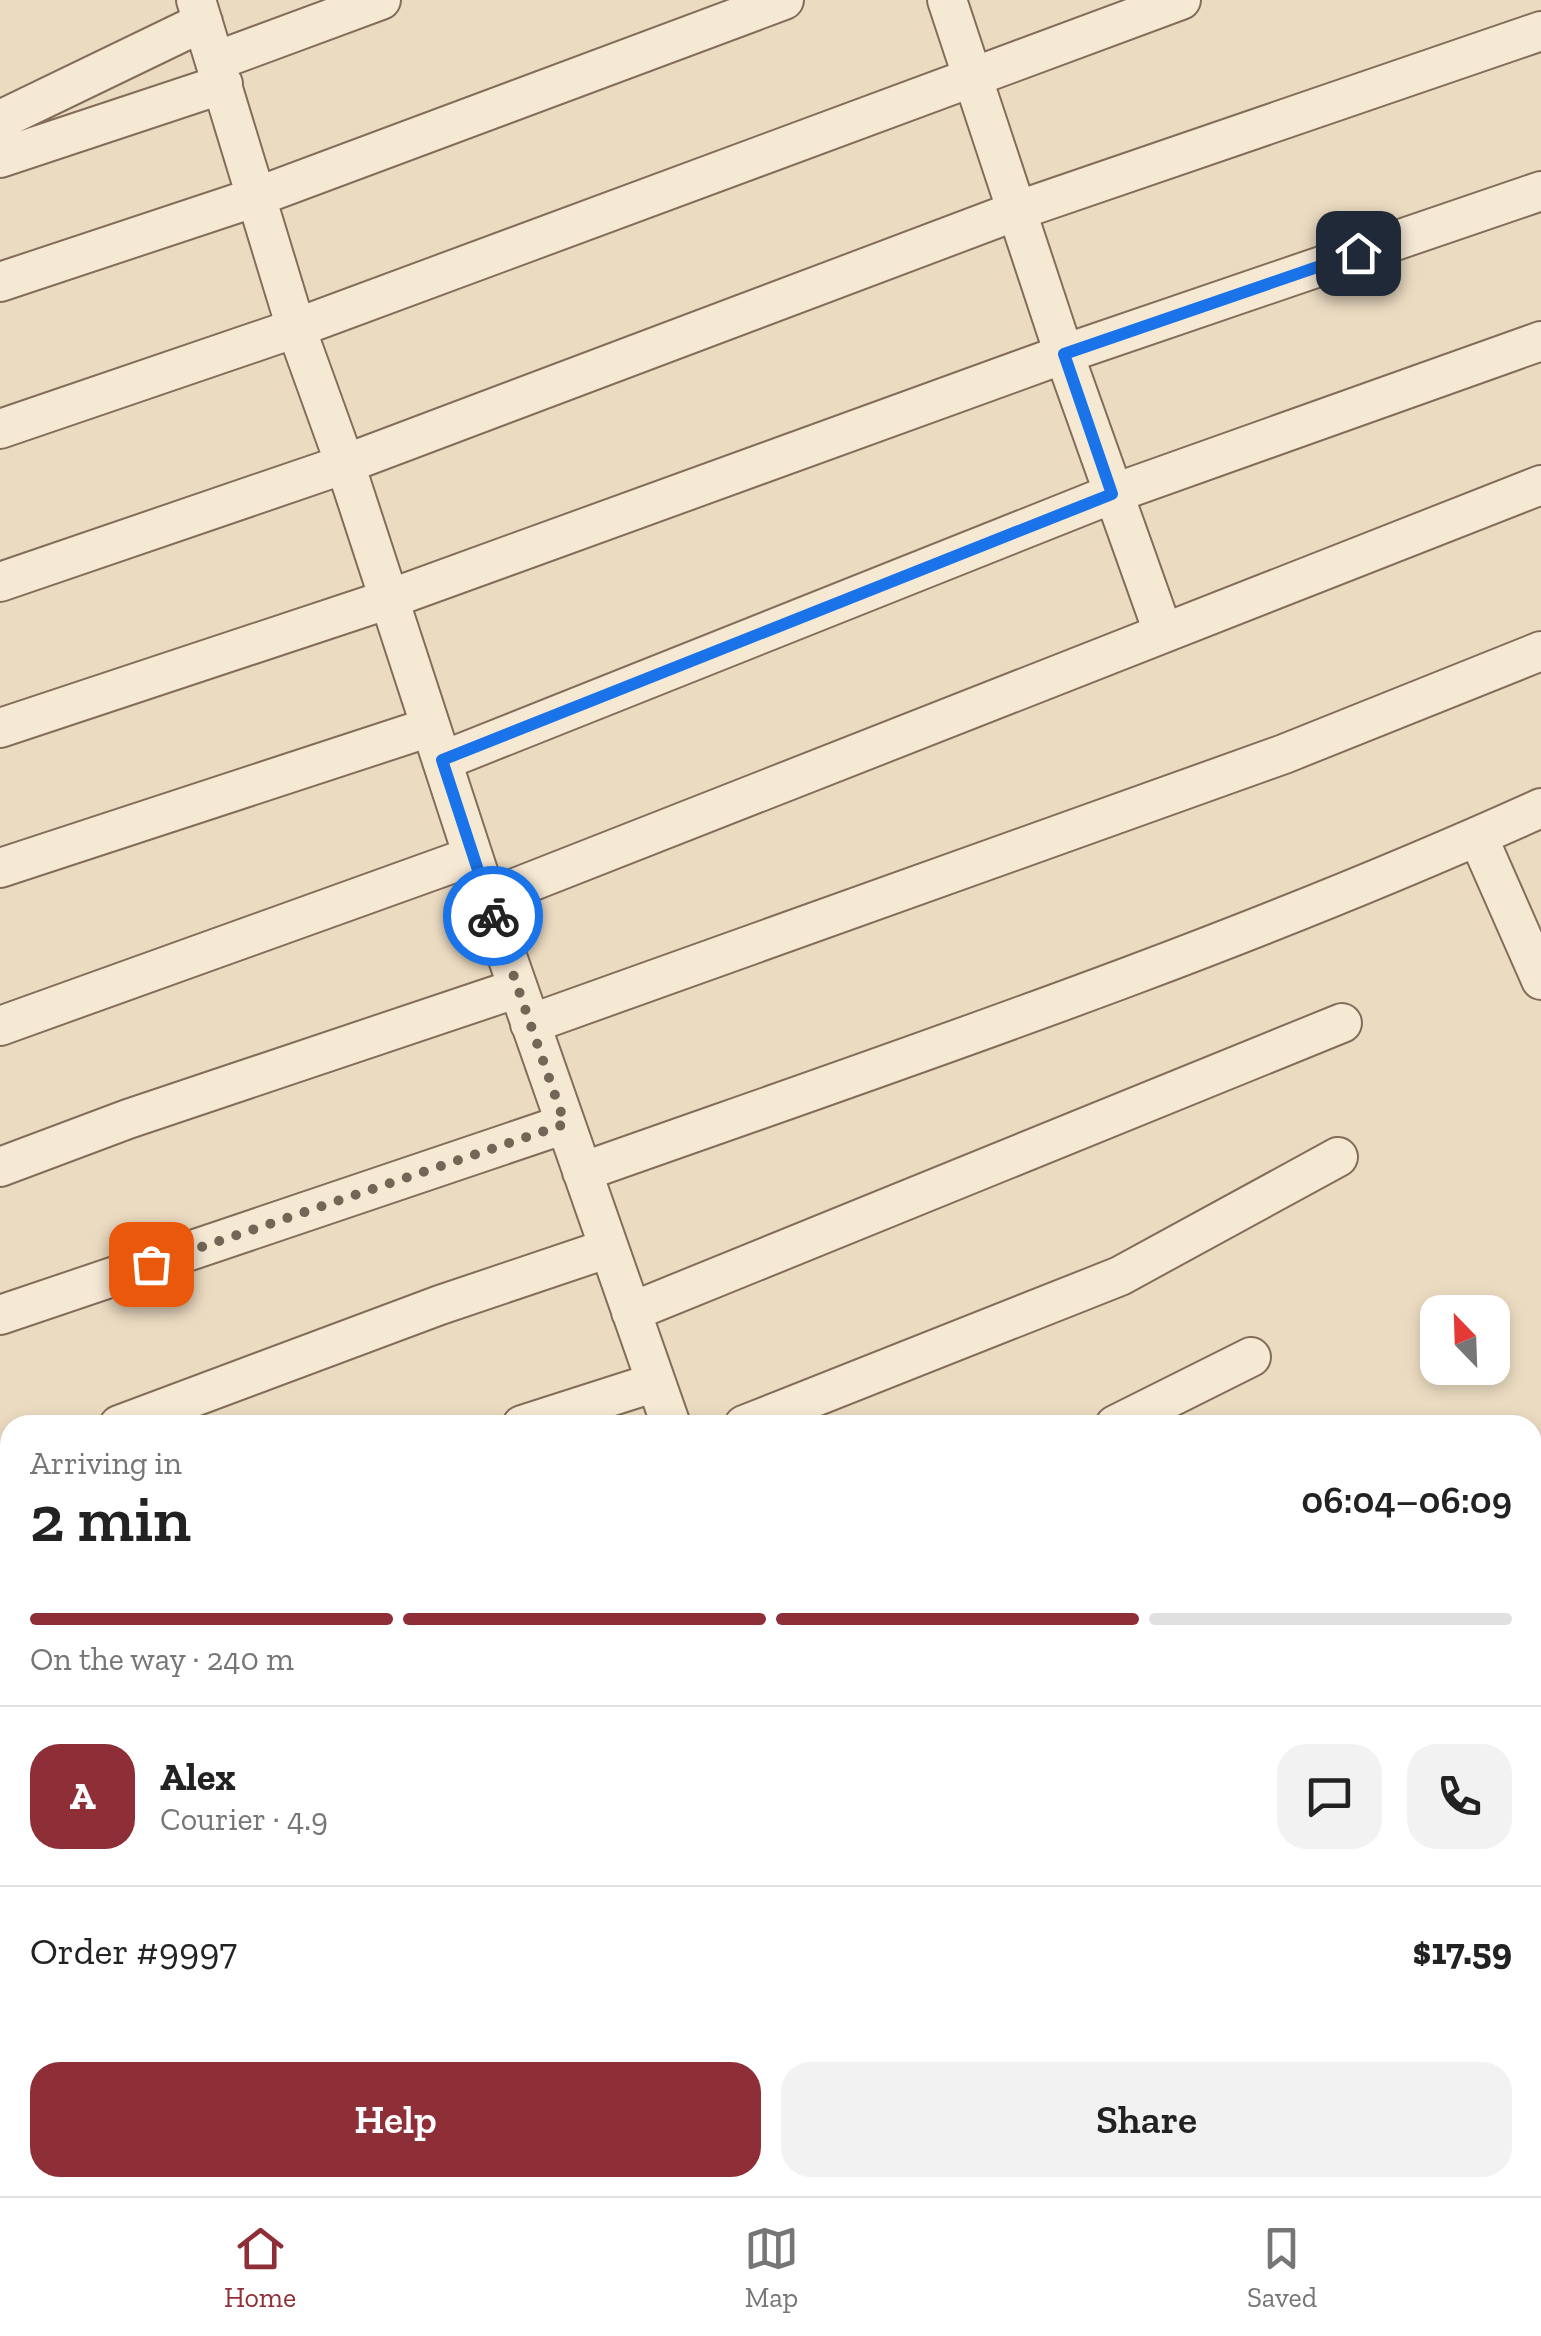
<!DOCTYPE html>
<meta charset="utf-8">
<style>
body{margin:0;font-family:"Zilla Slab",serif;background:#f2f2f2;color:#222;height:100vh;display:flex;flex-direction:column;font-size:38px;white-space:nowrap}
*{box-sizing:border-box;margin:0}
p{font-size:32px;color:#767676}
.icon{flex:none;width:55px;height:55px;fill:none;stroke:currentColor;stroke-width:2;stroke-linecap:round;stroke-linejoin:round}
.map{position:relative;flex:1;overflow:hidden}
.side{position:absolute;left:0px;top:1415px;width:1542px;height:782px;display:flex;flex-direction:column;background:#fff;border-radius:30px 30px 0 0;box-shadow:0 5px 15px #0003}
.side>*{flex:none}
.needle{width:65px;rotate:337deg}
.fabs{position:absolute;left:1420px;top:1295px;display:grid;gap:20px}
.fabs a{display:grid;place-items:center;width:90px;height:90px;border-radius:20px;background:#fff;box-shadow:0 5px 15px #0003;font-size:50px}
.pin{position:absolute;display:grid;place-items:center;width:85px;height:85px;color:#fff;margin:-42px;border-radius:20px;box-shadow:0 5px 15px #0006}
.courier{position:absolute;display:grid;place-items:center;width:100px;height:100px;margin:-50px;border:8px solid #1a73e8;border-radius:50%;background:#fff;color:#222;box-shadow:0 2px 12px #0007}
.overview em{font-style:normal;font-weight:600}
.overview div{display:flex;flex-direction:column-reverse}
.overview{display:flex;align-items:center;justify-content:space-between;height:170px;padding:0 30px}
h1{font-size:65px;font-weight:600;line-height:75px}
.bar{display:grid;grid-template-columns:repeat(4,1fr);gap:15px 10px;align-content:center;height:120px;padding:0 30px}
.bar i{height:12px;border-radius:8px;background:#e0e0e0}
.bar .current{background:#8e2e36}
.bar p{grid-column:span 4}
.line{display:flex;align-items:center;gap:25px;padding:0 30px;border-top:2px solid #e0e0e0}
.line div{flex:1}
.round{display:grid;place-items:center;flex:none;width:105px;height:105px;border-radius:30px;background:#f2f2f2}
.primary-button{display:flex;gap:20px;margin-top:auto;padding:20px 30px}
.primary-button a{flex:1;height:115px;border-radius:30px;background:#8e2e36;color:#fff;font-size:40px;font-weight:600;line-height:115px;text-align:center}
.primary-button a+a{background:#f2f2f2;color:#222}
.dock{display:flex;justify-content:space-around;align-items:center;height:140px;border-top:2px solid #e0e0e0;background:#fff;font-size:28px;color:#767676}
.dock a{display:grid;justify-items:center;gap:5px}
.dock .current{color:#8e2e36}
.map>svg:first-child{display:block}
</style>
<div class="map">
<svg width="1541" height="2196" viewBox="0 0 1541 2196">
<rect width="100%" height="100%" fill="#ebdbc1"/>
<g fill="none" stroke-linecap="round" stroke-linejoin="round">
<defs>
<path id="minor" d="M196 0 296 328 345 464 487 899 671 1425
M947 0 1064 354 1163 632
M216 61 381 0
M0 120 203 22
M0 158 223 84
M0 282 256 197 784 0
M0 429 296 328 1181 0
M0 582 345 464 1016 211 1541 31
M0 728 389 599 1064 354 1541 191
M442 761 1112 494 1541 341
M1478 837 1541 980
M0 868 430 727
M487 899 1541 485
M530 1024 1284 754 1541 651
M0 1026 473 856
M0 1167 128 1119 518 988
M582 1172C904 1058 1229 949 1541 808
M631 1312 1342 1023
M0 1315 565 1124
M119 1425 440 1305 609 1248
M522 1425 656 1382
M744 1425 1120 1276 1338 1157
M1115 1425 1251 1357
M0 1469 10 1465
M0 1610 10 1606
M0 1756 10 1752
M0 1906 10 1903
M0 2051 10 2047
M385 2196 410 2188
M820 2196 839 2188"/>
</defs>
<use href="#minor" stroke="#836d5a" stroke-width="42"/>
<use href="#minor" stroke="#f6e9d4" stroke-width="38"/>
</g>
<g fill="none" stroke-linecap="round" stroke-linejoin="round">
<path stroke="#736656" stroke-width="10" stroke-dasharray="0 18" d="M151 1264 565 1124 493 916"/>
<path stroke="#1a73e8" stroke-width="12" d="M493 916 442 760 1112 494 1064 354 1358 253"/>
</g>
</svg>
<div class="fabs">
<a><svg class="needle" viewBox="-14 -14 28 28"><path d="M0-13l5 13h-10z" fill="#e53935"/><path d="M0 13l5-13h-10z" fill="#767676"/></svg></a>
</div>
<div class="pin" style="left:151px;top:1264px;background:#ea580c"><svg class="icon" aria-label="bag" viewBox="0 0 24 24"><path d="M5 8h14l-1 12H6zM9 8a3 3 0 0 1 6 0"/></svg></div>
<div class="pin" style="left:1358px;top:253px;background:#1f2937"><svg class="icon" aria-label="home" viewBox="0 0 24 24"><path d="M3 11l9-7 9 7M6 9v11h12V9"/></svg></div>
<div class="courier" style="left:493px;top:916px"><svg class="icon" aria-label="bike" viewBox="0 0 24 24"><circle cx="6" cy="16" r="4"/><circle cx="18" cy="16" r="4"/><path d="M6 16l4-8h5l3 8M10 8l3 8H6M13 5h3"/></svg></div>
<section class="side">
<div class="overview"><div><h1>2 min</h1><p>Arriving in</p></div><em>06:04–06:09</em></div>
<div class="bar"><i class="current"></i><i class="current"></i><i class="current"></i><i></i><p>On the way · 240 m</p></div>
<div class="line" style="height:180px"><b class="round" style="background:#8e2e36;color:#fff">A</b><div><b>Alex</b><p>Courier · 4.9</p></div><a class="round"><svg class="icon" aria-label="chat" viewBox="0 0 24 24"><path d="M4 5h16v11H9l-5 4z"/></svg></a><a class="round"><svg class="icon" aria-label="phone" viewBox="0 0 24 24"><path d="M5 4h4l2 5-3 2q2 4 5 5l2-3 5 2v4C11 20 4 13 5 4z"/></svg></a></div>
<div class="line" style="height:130px"><div>Order #9997</div><b>$17.59</b></div>
<div class="primary-button"><a>Help</a><a>Share</a></div>
</section>
</div>
<nav class="dock">
<a class="current"><svg class="icon" aria-label="home" viewBox="0 0 24 24"><path d="M3 11l9-7 9 7M6 9v11h12V9"/></svg>Home</a>
<a><svg class="icon" aria-label="map" viewBox="0 0 24 24"><path d="M3 6l6-2 6 2 6-2v14l-6 2-6-2-6 2zM9 4v14M15 6v14"/></svg>Map</a>
<a><svg class="icon" aria-label="saved" viewBox="0 0 24 24"><path d="M7 4h10v16l-5-4-5 4z"/></svg>Saved</a>
</nav>
